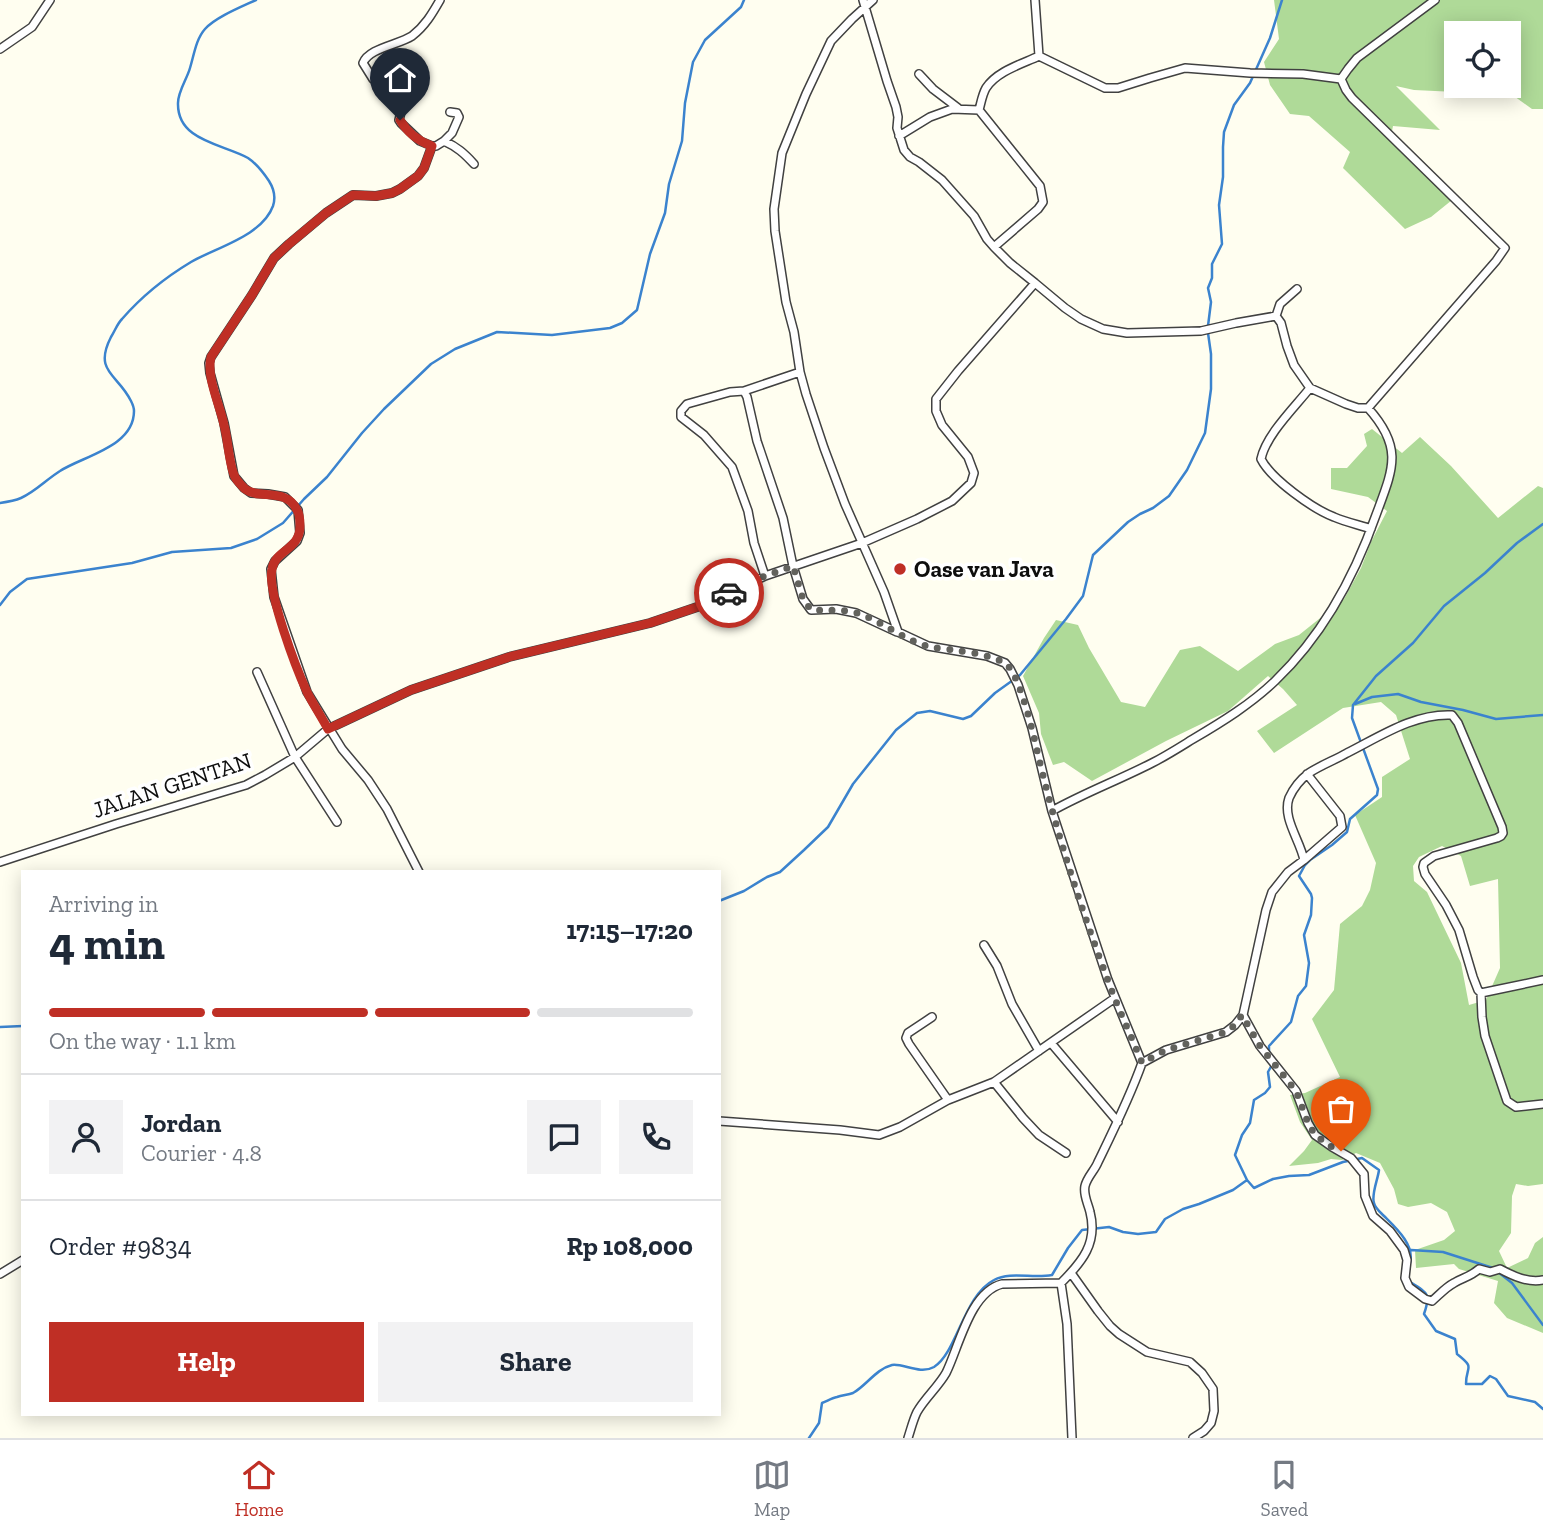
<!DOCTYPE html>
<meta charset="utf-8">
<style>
body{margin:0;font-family:"Zilla Slab",serif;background:#f2f2f3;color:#1f2937;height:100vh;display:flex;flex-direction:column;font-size:26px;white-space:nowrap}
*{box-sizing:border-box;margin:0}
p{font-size:23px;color:#747a83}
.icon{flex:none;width:38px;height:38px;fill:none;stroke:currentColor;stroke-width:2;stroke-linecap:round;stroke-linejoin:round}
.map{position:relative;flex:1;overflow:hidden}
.sheet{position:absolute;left:21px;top:870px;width:700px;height:546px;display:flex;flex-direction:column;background:#fff;border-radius:0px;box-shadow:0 4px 18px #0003}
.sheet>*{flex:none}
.controls{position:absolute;left:1444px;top:21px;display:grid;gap:14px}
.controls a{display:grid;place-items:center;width:77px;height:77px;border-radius:0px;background:#fff;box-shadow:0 4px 18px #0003;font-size:35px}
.pin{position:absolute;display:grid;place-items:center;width:60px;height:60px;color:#fff;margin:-72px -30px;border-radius:50% 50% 50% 0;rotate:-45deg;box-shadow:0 0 7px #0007}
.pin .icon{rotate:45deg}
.courier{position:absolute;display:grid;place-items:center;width:70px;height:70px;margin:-35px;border:5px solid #bf2f25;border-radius:50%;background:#fff;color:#222;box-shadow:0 2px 9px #0007}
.overview em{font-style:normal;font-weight:800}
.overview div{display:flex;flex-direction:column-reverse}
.overview{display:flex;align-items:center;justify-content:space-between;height:119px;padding:0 28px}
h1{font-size:46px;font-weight:800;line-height:52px}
.bar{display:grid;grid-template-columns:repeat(4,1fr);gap:10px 7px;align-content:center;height:84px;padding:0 28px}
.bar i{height:9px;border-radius:5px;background:#e0e1e3}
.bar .selected{background:#bf2f25}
.bar p{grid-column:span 4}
.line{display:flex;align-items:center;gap:18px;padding:0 28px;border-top:2px solid #e0e1e3}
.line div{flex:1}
.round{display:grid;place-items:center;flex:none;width:74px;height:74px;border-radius:0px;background:#f2f2f3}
.action{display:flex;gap:14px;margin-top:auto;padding:14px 28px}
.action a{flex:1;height:80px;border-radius:0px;background:#bf2f25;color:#fff;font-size:28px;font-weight:800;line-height:80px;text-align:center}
.action a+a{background:#f2f2f3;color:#1f2937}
.tab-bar{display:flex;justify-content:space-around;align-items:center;height:98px;border-top:2px solid #e0e1e3;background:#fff;font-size:19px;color:#747a83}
.tab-bar a{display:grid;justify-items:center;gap:4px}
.tab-bar .selected{color:#bf2f25}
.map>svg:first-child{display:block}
</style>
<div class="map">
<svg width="1543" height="1438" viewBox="0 0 1543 1438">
<rect width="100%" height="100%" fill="#fffef0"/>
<path fill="#afda98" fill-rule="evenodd" d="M1274 0H1543V109H1532L1500 86H1508V33H1456V86H1472L1456 92 1414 90 1396 86 1440 130 1393 126 1392 131 1457 196 1431 217 1405 229 1343 168 1350 152 1309 116 1290 114 1270 85 1264 62 1279 39Z
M1372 429 1402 453 1420 437 1451 466 1498 518 1538 486 1543 488V1184L1528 1186 1516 1184 1512 1196 1511 1233 1499 1251 1507 1268 1528 1258 1535 1243 1543 1237V1333L1507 1318 1494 1303 1498 1281 1459 1269 1454 1264 1416 1268 1415 1250 1444 1240 1455 1231 1447 1212 1431 1203 1408 1207 1398 1204 1394 1189 1380 1163 1356 1153 1342 1160 1331 1159 1318 1163 1289 1166 1304 1151 1312 1140 1300 1122 1290 1095 1305 1093 1340 1077 1312 1019 1334 990 1340 924 1362 906 1370 890 1376 863 1355 815 1382 797V777L1410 759 1396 715 1381 702 1343 708 1274 753 1257 731 1297 705 1283 689 1268 676 1228 711 1166 741 1092 781 1064 762 1053 765 1041 734 1039 713 1023 676 1044 638 1056 620 1078 625 1089 648 1121 702 1145 707 1180 650 1200 646 1238 671 1275 644 1299 635 1344 599 1361 568 1371 542 1387 511 1368 497 1331 489V468H1347L1367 446 1364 434ZM1442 846 1461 856 1470 886 1498 879 1500 968 1486 1000 1469 1005 1461 963 1427 892 1414 881 1413 866 1419 857Z"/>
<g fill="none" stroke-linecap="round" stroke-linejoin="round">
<path stroke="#3b83ce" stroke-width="2.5" d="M1208 326 1211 302 1208 288 1212 278V264L1222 244 1219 205 1223 177V147L1224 132 1234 105 1250 83 1270 38 1282 0
M0 503C7 502 14 501 21 498 35 492 47 479 60 471 83 456 134 447 134 411 134 407 133 405 131 401 118 374 93 372 111 337 115 331 117 324 122 319 142 296 166 277 191 262 217 247 262 236 273 206 276 197 274 189 269 181 263 172 257 164 248 158 223 144 177 141 178 103 178 91 187 79 190 68 194 55 196 39 205 29 216 17 241 7 256 0
M0 605 10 592 27 579 132 563 172 552 231 548 257 539 283 523 304 499 327 477 362 433 384 409 431 364 455 349 497 332 552 335 610 328 622 323 637 310 650 254 665 213 669 184 682 141 685 103 693 62 705 40 741 7 744 0
M1355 704 1372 697 1398 694 1421 702 1463 710 1496 719 1543 715
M719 901 744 891 767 877 780 872 804 850 828 827 853 784 896 730 917 713 930 711 963 719 971 716 995 693 1020 675 1066 619 1083 596 1093 555 1128 522 1140 514 1153 508 1169 496 1187 470 1205 433 1211 389V354L1208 333
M0 1027 23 1026
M1269 1052V1046L1291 1022 1298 996 1306 986 1309 963 1304 935 1311 915 1312 898 1311 894 1299 876 1305 865 1310 860 1332 845 1347 832 1350 819 1377 795 1378 789 1352 718 1353 705 1376 676 1413 643 1444 606 1485 573 1517 543 1543 524
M1247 1180 1235 1155 1242 1135 1250 1123 1254 1100 1265 1093 1270 1087 1268 1072 1273 1063
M1411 1250 1443 1252 1493 1268
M1498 1272 1512 1283 1543 1325
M1410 1282C1428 1293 1431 1294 1424 1314L1436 1331 1455 1339 1457 1354C1476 1369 1466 1365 1466 1384H1482L1490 1376 1496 1379 1508 1396 1535 1402 1543 1409
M809 1438 819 1423 822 1403C827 1401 832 1398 837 1397 842 1395 848 1395 853 1393 866 1386 876 1369 892 1365 903 1363 920 1375 934 1367 957 1353 964 1295 994 1280 1011 1271 1033 1279 1052 1275L1068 1248 1082 1230 1109 1227 1123 1232 1138 1234 1156 1232 1165 1219 1183 1209 1199 1204 1233 1190 1247 1180 1254 1188 1273 1179 1289 1176 1309 1175 1343 1162 1362 1158 1379 1170C1378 1179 1371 1195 1374 1203 1375 1208 1380 1212 1384 1216 1396 1228 1415 1245 1410 1263"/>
<defs>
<path id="street" d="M863 0 887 81 896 107 898 117 897 128 904 150 910 157 919 162 942 180 974 216 987 239 994 247
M873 0 852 19 831 41 806 94 782 153 774 209 775 231 786 302 794 332 800 372 806 394 824 448 845 504 884 592 898 632 928 646 987 656 1005 663 1010 669 1018 685 1032 728 1052 811
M0 49 32 27 50 0
M1039 56 1105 88H1118L1150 78 1185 68 1250 73 1303 74 1341 79
M919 74 933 89 958 108
M899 136 930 117 952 109 979 110
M444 141 452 133 459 117 457 113 450 112
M432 146 420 141 401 123 399 120 402 108 397 99 373 79 363 63C369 48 398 45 412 36 425 26 432 14 440 0
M1035 283 1065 308 1081 319 1103 329 1127 333 1201 331 1236 323 1276 316 1281 323 1287 346 1294 365 1310 388 1346 404 1358 408H1368
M1276 316 1280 304 1297 289
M1310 388C1294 408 1266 435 1261 459 1271 479 1313 509 1334 517 1346 522 1359 525 1371 529
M744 391 800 372
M765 576 754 543 748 511 732 467 704 435 681 417V411L687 404 730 392 744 391 747 397 757 441 783 518 793 566 803 599 811 610 836 609 856 613 897 632
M257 672 295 757 337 822
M1304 860 1342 827 1340 816 1307 774
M0 862 116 824 246 785 265 775 295 757 328 729 411 690 509 657 650 623 709 603 765 576 862 543 917 519 952 501 971 483 974 473 968 457 942 425 936 411V399L958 371 1035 283 1010 263 994 247 1038 209 1043 202 1040 186 979 110C981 103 982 95 986 88 997 71 1022 64 1039 56L1035 0
M419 872 387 809 368 780 342 749 307 692 274 597 271 569 275 561 297 541 300 533 298 510 285 497 268 494 251 493 244 488 234 476 224 423 210 373 209 363 211 357 252 295 274 258 289 244 326 213 353 195 376 196 392 193 400 189 418 176 424 168 432 146H436L444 141C457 147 464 153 474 164
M984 945 997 966 1012 1004 1039 1051
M1481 993 1482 1017 1485 1036 1507 1101 1516 1107 1543 1104
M1243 1015 1260 1046 1296 1091 1308 1123 1315 1135 1332 1147 1351 1158 1364 1174 1365 1196 1373 1216 1390 1231 1404 1250 1407 1260 1405 1278 1409 1287 1425 1299 1432 1301C1439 1295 1446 1287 1454 1283 1464 1277 1470 1277 1479 1269L1490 1272 1500 1269C1513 1276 1528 1283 1543 1280
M932 1017 908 1033 906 1038 909 1044 948 1100
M1051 1043 1118 1122
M1142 1063 1166 1050 1226 1032 1235 1025 1243 1015 1266 910 1272 892 1288 872 1304 860C1300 840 1282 818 1289 798 1293 789 1301 779 1309 773 1321 765 1335 760 1347 753 1379 737 1414 713 1452 715L1458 723 1502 827 1503 833 1501 836 1497 838 1434 856 1424 863 1423 867 1425 874 1446 905 1459 930 1473 977 1478 990 1481 993 1543 980
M994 1082 1023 1118 1039 1135 1066 1153
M719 1121 840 1130 879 1135 900 1127 948 1100 994 1082 1115 998
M1071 1273 1098 1311 1110 1326 1119 1334 1147 1352 1190 1362 1202 1373 1213 1389 1214 1411 1211 1423 1204 1431 1193 1438
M0 1274 23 1260
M1061 1283 1067 1324 1072 1438
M908 1438C911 1429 913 1420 917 1412 925 1398 938 1387 946 1373 959 1347 970 1292 1002 1284L1061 1283C1082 1262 1098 1243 1090 1212 1088 1203 1083 1195 1085 1186 1087 1177 1095 1170 1098 1162 1114 1129 1130 1097 1142 1063L1108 980 1052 811C1084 793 1119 780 1152 763 1166 756 1180 747 1193 739 1222 722 1251 704 1275 681 1322 636 1355 575 1376 515 1393 469 1404 448 1368 408L1496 261 1505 248 1352 98 1346 90 1341 79 1348 69 1357 58 1435 0"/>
</defs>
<use href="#street" stroke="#414141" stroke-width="10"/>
<use href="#street" stroke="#fff" stroke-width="7"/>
</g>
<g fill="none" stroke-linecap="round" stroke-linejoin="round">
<path stroke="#62625d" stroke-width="7" stroke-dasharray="0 12.6" d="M729 593 765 576 793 566 803 599 811 610C826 611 839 609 853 612 881 619 903 641 931 647 950 650 995 653 1008 666 1020 678 1033 732 1037 750 1056 833 1083 915 1113 994 1122 1017 1133 1040 1142 1063L1166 1050 1226 1032 1235 1025 1242 1015 1260 1046 1296 1091 1308 1123 1315 1135 1332 1147 1341 1151"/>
<path stroke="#bf2f25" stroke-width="9" d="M400 120C407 132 418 141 432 146L424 168 418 176 400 189 392 193 376 196 353 195 326 213 289 244 274 258 252 295 211 357C206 377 220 405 224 425 228 438 229 466 235 477 237 481 242 486 245 489 259 500 286 487 297 510 300 514 300 521 300 526 300 550 275 550 272 569 267 592 296 668 307 692 313 704 321 716 328 729L411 690 509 657 650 623 709 603 729 593"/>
</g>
<circle fill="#bf2f25" stroke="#fff" stroke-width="2.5" cx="900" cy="569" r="7"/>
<g text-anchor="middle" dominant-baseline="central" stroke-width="7" stroke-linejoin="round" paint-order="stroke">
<g font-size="23" font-weight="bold" fill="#0e0e0e" stroke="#fff" text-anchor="start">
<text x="914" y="569">Oase van Java</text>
</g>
<g font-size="23" fill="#0e0e0e" stroke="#fff">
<text transform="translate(172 785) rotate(-18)">JALAN GENTAN</text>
</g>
</g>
</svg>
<div class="controls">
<a><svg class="icon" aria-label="locate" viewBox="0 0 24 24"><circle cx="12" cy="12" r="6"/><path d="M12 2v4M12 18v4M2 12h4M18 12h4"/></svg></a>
</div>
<div class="pin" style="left:1341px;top:1151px;background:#ea580c"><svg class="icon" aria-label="bag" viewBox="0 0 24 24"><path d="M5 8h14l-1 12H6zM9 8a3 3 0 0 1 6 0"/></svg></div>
<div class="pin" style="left:400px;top:120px;background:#1f2937"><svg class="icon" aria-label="home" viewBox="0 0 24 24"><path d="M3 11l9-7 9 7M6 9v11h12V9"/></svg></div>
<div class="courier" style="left:729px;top:593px"><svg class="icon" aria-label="car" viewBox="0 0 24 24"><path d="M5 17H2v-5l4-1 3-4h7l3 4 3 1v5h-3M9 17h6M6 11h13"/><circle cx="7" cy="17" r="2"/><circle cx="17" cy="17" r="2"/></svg></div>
<section class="sheet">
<div class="overview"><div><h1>4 min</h1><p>Arriving in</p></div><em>17:15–17:20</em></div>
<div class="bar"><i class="selected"></i><i class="selected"></i><i class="selected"></i><i></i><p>On the way · 1.1 km</p></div>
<div class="line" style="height:126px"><a class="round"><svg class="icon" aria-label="person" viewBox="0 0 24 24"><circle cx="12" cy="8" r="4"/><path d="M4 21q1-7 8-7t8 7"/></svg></a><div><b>Jordan</b><p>Courier · 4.8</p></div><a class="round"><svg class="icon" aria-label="chat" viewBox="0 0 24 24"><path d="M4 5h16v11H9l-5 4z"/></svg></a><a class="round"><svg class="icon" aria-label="phone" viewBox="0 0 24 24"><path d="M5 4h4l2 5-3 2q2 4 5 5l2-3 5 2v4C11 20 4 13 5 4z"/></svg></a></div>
<div class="line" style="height:91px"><div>Order #9834</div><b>Rp 108,000</b></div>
<div class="action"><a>Help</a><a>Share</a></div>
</section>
</div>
<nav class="tab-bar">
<a class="selected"><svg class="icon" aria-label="home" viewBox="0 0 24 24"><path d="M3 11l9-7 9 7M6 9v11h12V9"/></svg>Home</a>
<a><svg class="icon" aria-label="map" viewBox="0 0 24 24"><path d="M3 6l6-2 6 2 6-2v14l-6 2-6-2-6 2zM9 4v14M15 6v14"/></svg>Map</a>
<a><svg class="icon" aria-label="saved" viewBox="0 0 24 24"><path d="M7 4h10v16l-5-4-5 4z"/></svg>Saved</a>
</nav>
